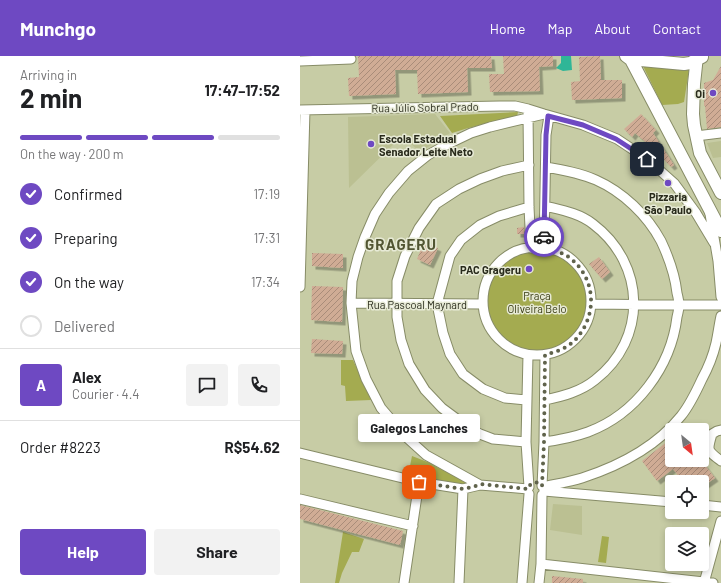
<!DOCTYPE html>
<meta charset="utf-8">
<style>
body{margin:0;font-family:Barlow,sans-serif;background:#f2f2f2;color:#202124;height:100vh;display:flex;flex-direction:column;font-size:15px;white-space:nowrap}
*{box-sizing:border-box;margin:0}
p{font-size:13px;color:#757577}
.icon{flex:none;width:22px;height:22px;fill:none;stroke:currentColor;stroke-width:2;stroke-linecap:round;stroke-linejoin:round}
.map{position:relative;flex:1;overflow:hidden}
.details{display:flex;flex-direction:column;background:#fff;width:300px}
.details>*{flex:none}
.needle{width:26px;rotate:151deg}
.controls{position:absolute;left:365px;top:367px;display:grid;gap:8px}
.controls a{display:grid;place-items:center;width:44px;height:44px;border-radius:4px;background:#fff;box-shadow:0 2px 6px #0003;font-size:20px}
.pin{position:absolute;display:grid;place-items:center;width:34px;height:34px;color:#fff;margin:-17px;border-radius:8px;box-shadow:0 2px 6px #0006}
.courier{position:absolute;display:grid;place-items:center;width:40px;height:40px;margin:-20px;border:3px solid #6e49c2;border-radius:50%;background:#fff;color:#222;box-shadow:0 1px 5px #0007}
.bubble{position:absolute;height:28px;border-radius:4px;background:#fff;box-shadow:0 2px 6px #0003;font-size:13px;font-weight:700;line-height:28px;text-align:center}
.head em{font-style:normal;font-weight:700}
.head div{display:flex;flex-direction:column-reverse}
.head{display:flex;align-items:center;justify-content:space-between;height:68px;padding:0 20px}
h1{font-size:26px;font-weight:700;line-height:30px}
.bar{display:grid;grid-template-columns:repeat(4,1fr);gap:6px 4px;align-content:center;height:48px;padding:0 20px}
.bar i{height:5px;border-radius:3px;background:#e0e0e0}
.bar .on{background:#6e49c2}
.bar p{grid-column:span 4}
.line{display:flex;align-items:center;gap:10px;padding:0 20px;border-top:1px solid #e0e0e0}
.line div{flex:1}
.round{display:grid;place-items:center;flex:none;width:42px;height:42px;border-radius:4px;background:#f2f2f2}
ol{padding:0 20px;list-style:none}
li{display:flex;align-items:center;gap:12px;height:44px}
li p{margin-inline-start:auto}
li .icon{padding:4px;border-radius:50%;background:#6e49c2;color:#fff;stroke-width:4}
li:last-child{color:#757577}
li i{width:22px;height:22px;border:2px solid #e0e0e0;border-radius:50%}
.cta{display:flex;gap:8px;margin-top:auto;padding:8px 20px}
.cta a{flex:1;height:46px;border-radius:4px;background:#6e49c2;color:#fff;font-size:16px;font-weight:700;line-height:46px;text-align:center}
.cta a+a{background:#f2f2f2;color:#202124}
header{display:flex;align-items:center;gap:24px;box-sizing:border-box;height:56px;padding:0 20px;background:#6e49c2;color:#fff}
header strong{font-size:19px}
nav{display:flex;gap:22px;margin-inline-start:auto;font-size:14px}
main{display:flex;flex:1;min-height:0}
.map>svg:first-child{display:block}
</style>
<header>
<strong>Munchgo</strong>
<nav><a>Home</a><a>Map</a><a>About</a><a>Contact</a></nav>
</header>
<main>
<section class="details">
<div class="head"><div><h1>2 min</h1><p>Arriving in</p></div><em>17:47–17:52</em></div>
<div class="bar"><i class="on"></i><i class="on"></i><i class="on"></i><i></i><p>On the way · 200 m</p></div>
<ol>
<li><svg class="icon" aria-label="check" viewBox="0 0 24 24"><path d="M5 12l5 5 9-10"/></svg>Confirmed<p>17:19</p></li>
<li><svg class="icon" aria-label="check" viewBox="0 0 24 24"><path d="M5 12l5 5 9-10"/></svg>Preparing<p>17:31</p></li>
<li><svg class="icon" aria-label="check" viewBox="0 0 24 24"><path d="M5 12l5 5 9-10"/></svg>On the way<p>17:34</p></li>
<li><i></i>Delivered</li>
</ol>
<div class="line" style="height:72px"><b class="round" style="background:#6e49c2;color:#fff">A</b><div><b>Alex</b><p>Courier · 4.4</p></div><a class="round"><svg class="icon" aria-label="chat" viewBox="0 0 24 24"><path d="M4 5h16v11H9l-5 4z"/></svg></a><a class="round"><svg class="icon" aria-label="phone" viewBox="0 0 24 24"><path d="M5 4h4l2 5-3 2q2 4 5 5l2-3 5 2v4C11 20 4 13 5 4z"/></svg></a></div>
<div class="line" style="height:52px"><div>Order #8223</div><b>R$54.62</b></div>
<div class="cta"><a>Help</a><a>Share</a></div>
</section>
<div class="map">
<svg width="421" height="527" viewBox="0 0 421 527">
<defs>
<pattern id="building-hatch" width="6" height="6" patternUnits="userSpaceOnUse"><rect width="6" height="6" fill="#d0ac95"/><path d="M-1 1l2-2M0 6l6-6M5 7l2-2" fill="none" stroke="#a98c79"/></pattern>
<filter id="shadow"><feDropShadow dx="3.5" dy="3.5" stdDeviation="0" flood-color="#0004"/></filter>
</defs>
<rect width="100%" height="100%" fill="#c7cca5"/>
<path fill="#bbc092" d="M135 58 150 77 120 96 102 80 49 132 48 61Z
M421 85V101L413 102 407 87Z
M253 448 282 450V479L250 474Z"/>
<path fill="#a4ab50" d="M343 10 389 14 384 46 378 48 362 49Z
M218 56 217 61C194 65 174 70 152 77L140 60Z
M185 245a52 52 0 1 1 104 0a52 52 0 1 1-104 0Z
M41 304H53L71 344 46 345 45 330 41 329Z
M112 400 130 407 140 413 162 419 168 427 166 430 108 420Z
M43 476 64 483 59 496H52L42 517 39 527H35Z
M302 480 309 481 306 507 298 506Z"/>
<path fill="#2fb697" d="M261 0H271L272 14 263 15 256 12 261 7Z"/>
<path fill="url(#building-hatch)" filter="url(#shadow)" d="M58 0H191L192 12H167L168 36 118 38 117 14H95L96 38 49 40 48 22 59 21Z
M203 0H253V10L239 11 240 35 190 36 189 18H204Z
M300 0 301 24H322V42L272 44 271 26 280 25 279 1Z
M421 10V71L407 73 405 50H404V27L413 24Z
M341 58 356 74 353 77 374 109 371 111 356 95 335 77 332 81 324 73Z
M224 171V178H217V172Z
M124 186 138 192 130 209 117 203Z
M12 197 43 198V212L12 210Z
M299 201 310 216 302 223 289 208Z
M12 230 43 231 42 266 11 264Z
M12 283 43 285 42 298 11 297Z
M372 382V404H401L415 422 402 431V426H383L373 413 357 425 342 405Z
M0 449 103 475 100 489 0 463Z
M252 520 283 523V527H252Z"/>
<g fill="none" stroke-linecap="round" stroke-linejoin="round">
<defs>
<path id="minor" d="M0 5 51 3
M0 54 200 50H215L228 53 244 58 283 69 317 83 347 103 374 127 396 157 414 187
M228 56 229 151 231 192
M396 80 421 77
M410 158 418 205 421 241
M183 245a54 54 0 1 1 108 0a54 54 0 1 1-108 0Z
M244 191 246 79 249 60
M0 231 5 54
M51 247 183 248
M292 248 379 249H421
M228 299 226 386 229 431
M226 344 205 342 183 333 163 318 150 298 143 277 137 248 150 200 161 184 180 169 199 160 229 151
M245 344C263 340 280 336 295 324 348 283 346 208 293 168 279 157 261 154 245 150
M421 374 417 375 412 378C407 395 407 394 421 405
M226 386 193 383 180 378 169 372 142 352 125 334 109 308 101 284 97 261V225L105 200 119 172 136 148 159 133 180 123 202 115 229 109
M244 386C259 384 274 381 288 376 336 358 371 311 377 261 378 257 379 253 379 249 379 245 378 241 377 237 375 219 369 202 361 185 347 159 323 136 296 124 280 117 263 114 246 111
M0 397 119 426 163 433 180 429 228 433
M180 429 126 399 105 380 81 352 66 323 56 295 51 247 52 225 58 201 65 181 75 158 89 137 108 115 128 99 150 87 171 77 190 71 244 58
M242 430 244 386 245 299
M243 431C256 428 269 426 282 422 319 410 356 391 381 360 390 349 396 336 402 323 408 312 413 300 416 287 418 278 419 269 421 260
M244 435 372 446
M0 443 113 470
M402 449 421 451
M241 508 413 527
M104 527 119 426
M159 527 163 433
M222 527 229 438
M239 527 241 508 242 439
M404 527 421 465"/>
<path id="major" d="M326 0 330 3 384 8 390 7 402 1
M329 0 421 175
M397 0 394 28 393 58 394 69 400 97 421 137"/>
</defs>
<use href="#minor" stroke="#878c67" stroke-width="11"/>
<use href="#major" stroke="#878c67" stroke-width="14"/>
<use href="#minor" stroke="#fff" stroke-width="9"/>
<use href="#major" stroke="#fff" stroke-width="12"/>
</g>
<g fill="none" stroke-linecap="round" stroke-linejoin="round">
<path stroke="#60634c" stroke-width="4" stroke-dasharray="0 7.2" d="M119 426 163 433 173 431 180 428 228 433C230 426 237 424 242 430L244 386 245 299C255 296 265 293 273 286 298 262 297 223 270 202 262 196 253 194 244 191V181"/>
<path stroke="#6e49c2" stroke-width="5" d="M244 181 246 79 248 60 283 69 316 83 347 103"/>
</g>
<g fill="#6e49c2" stroke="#e7ead6" stroke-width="1.5">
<circle cx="413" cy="37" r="4"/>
<circle cx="71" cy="88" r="4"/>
<circle cx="368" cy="127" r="4"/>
<circle cx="229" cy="213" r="4"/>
</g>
<g text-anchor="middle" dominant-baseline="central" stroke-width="3" stroke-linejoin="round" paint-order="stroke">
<g font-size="11" font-weight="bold" fill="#292b1c" stroke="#e7ead6" text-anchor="end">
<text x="405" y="37">Oi</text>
<text x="79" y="82" text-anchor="start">Escola Estadual<tspan x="79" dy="13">Senador Leite Neto</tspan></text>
<text x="368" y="140" text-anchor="middle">Pizzaria<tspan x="368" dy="13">São Paulo</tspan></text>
<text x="221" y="213">PAC Grageru</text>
</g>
<g font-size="11" fill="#292b1c" stroke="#e7ead6">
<text transform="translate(125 51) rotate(-1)">Rua Júlio Sobral Prado</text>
<text x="117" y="248">Rua Pascoal Maynard</text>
</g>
<g font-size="11" fill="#35380f" stroke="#e7ead6">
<text x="237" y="239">Praça<tspan x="237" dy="13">Oliveira Belo</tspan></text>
</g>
<g font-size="15" font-weight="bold" letter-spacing="1" fill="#515532" stroke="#e7ead6">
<text x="101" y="188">GRAGERU</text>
</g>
</g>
</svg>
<div class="controls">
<a><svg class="needle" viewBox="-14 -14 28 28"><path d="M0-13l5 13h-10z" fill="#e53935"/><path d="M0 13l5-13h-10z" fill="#757577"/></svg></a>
<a><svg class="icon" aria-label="locate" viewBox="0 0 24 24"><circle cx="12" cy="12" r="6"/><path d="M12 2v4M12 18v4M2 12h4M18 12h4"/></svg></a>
<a><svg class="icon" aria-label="layers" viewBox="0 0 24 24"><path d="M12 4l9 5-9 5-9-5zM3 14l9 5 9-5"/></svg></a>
</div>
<div class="pin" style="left:119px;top:426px;background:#ea580c"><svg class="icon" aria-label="bag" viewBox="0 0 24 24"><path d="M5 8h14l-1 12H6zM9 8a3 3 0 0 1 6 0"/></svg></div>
<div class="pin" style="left:347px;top:103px;background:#1f2937"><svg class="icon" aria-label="home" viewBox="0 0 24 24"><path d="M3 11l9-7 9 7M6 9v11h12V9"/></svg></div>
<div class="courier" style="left:244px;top:181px"><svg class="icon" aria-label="car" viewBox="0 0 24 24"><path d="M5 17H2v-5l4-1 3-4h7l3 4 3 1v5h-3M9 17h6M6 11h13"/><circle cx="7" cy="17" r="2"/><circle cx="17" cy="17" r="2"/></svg></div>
<div class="bubble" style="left:58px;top:358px;width:122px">Galegos Lanches</div>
</div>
</main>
